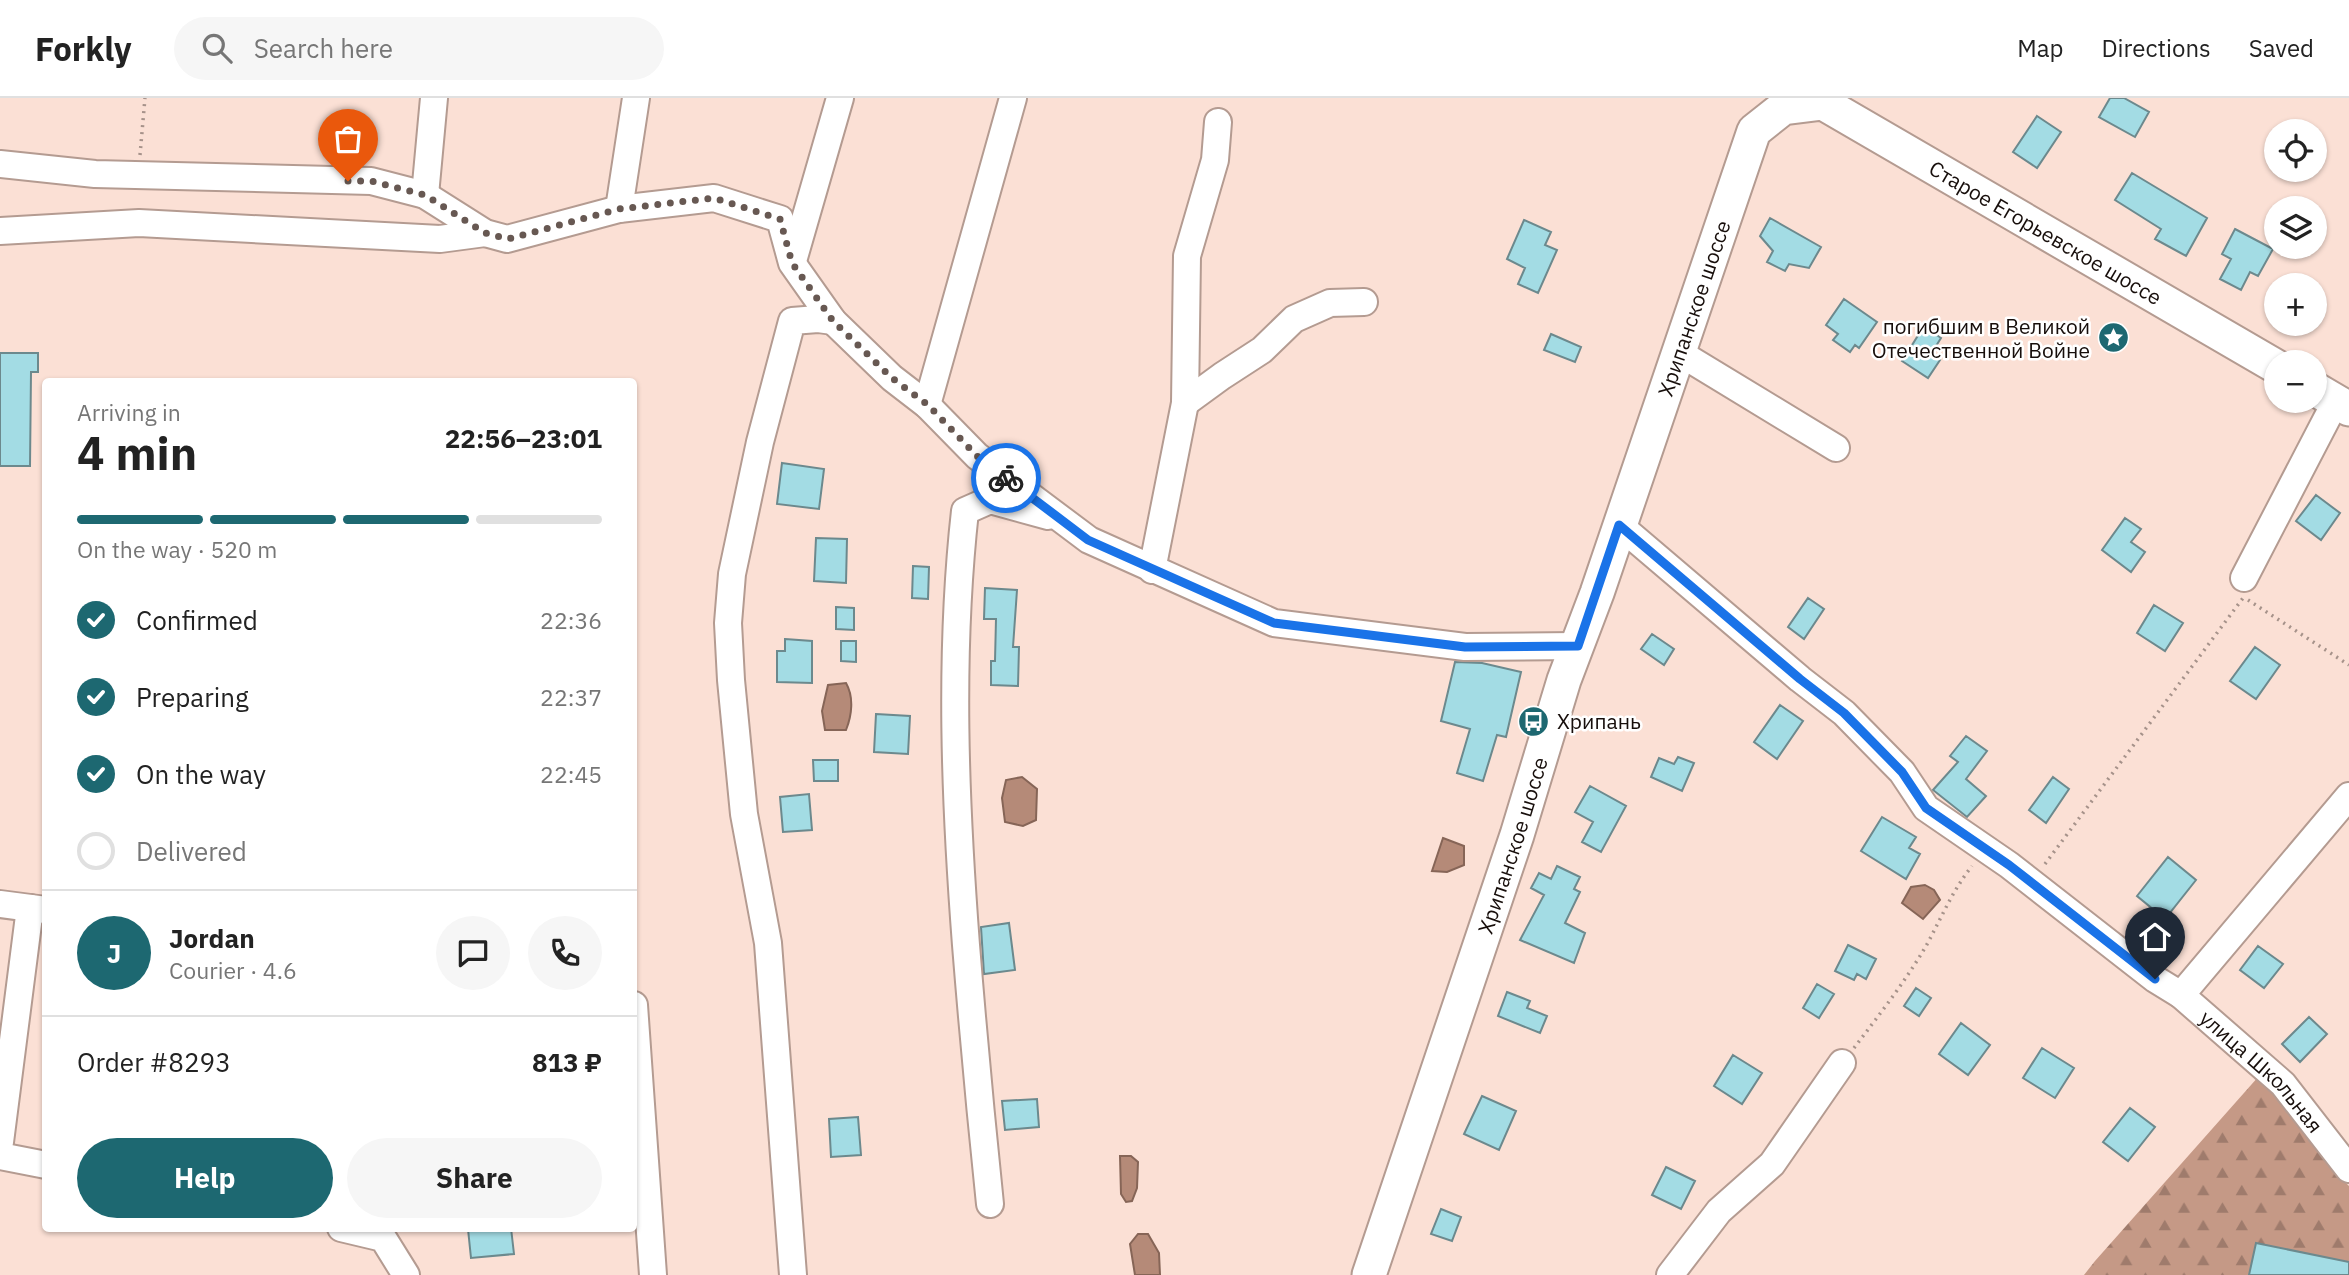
<!DOCTYPE html>
<meta charset="utf-8">
<style>
body{margin:0;font-family:"IBM Plex Sans",sans-serif;background:#f6f6f6;color:#222;height:100vh;display:flex;flex-direction:column;font-size:26px;white-space:nowrap}
*{box-sizing:border-box;margin:0}
p{font-size:23px;color:#767676}
.icon{flex:none;width:38px;height:38px;fill:none;stroke:currentColor;stroke-width:2;stroke-linecap:round;stroke-linejoin:round}
.map{position:relative;flex:1;overflow:hidden}
.drawer{position:absolute;left:42px;top:280px;width:595px;height:854px;display:flex;flex-direction:column;background:#fff;border-radius:7px;box-shadow:0 2px 5px #0004}
.drawer>*{flex:none}
.buttons{position:absolute;left:2264px;top:21px;display:grid;gap:14px}
.buttons a{display:grid;place-items:center;width:63px;height:63px;border-radius:50%;background:#fff;box-shadow:0 2px 5px #0004;font-size:35px}
.pin{position:absolute;display:grid;place-items:center;width:60px;height:60px;color:#fff;margin:-72px -30px;border-radius:50% 50% 50% 0;rotate:-45deg;box-shadow:0 0 7px #0007}
.pin .icon{rotate:45deg}
.courier{position:absolute;display:grid;place-items:center;width:70px;height:70px;margin:-35px;border:5px solid #1a73e8;border-radius:50%;background:#fff;color:#222;box-shadow:0 2px 9px #0007}
.headline em{font-style:normal;font-weight:700}
.headline div{display:flex;flex-direction:column-reverse}
.headline{display:flex;align-items:center;justify-content:space-between;height:119px;padding:0 35px}
h1{font-size:46px;font-weight:700;line-height:52px}
.bar{display:grid;grid-template-columns:repeat(4,1fr);gap:10px 7px;align-content:center;height:84px;padding:0 35px}
.bar i{height:9px;border-radius:5px;background:#e0e0e0}
.bar .current{background:#1d6871}
.bar p{grid-column:span 4}
.line{display:flex;align-items:center;gap:18px;padding:0 35px;border-top:2px solid #e0e0e0}
.line div{flex:1}
.round{display:grid;place-items:center;flex:none;width:74px;height:74px;border-radius:37px;background:#f6f6f6}
ol{padding:0 35px;list-style:none}
li{display:flex;align-items:center;gap:21px;height:77px}
li p{margin-inline-start:auto}
li .icon{padding:7px;border-radius:50%;background:#1d6871;color:#fff;stroke-width:4}
li:last-child{color:#767676}
li i{width:38px;height:38px;border:4px solid #e0e0e0;border-radius:50%}
.primary-button{display:flex;gap:14px;margin-top:auto;padding:14px 35px}
.primary-button a{flex:1;height:80px;border-radius:42px;background:#1d6871;color:#fff;font-size:28px;font-weight:700;line-height:80px;text-align:center}
.primary-button a+a{background:#f6f6f6;color:#222}
header{display:flex;align-items:center;gap:42px;box-sizing:border-box;height:98px;padding:0 35px;background:#fff;border-bottom:2px solid #e0e0e0}
header strong{font-size:33px}
nav{display:flex;gap:38px;margin-inline-start:auto;font-size:24px}
.search{width:490px;height:63px;background:#f6f6f6;display:flex;align-items:center;gap:18px;box-sizing:border-box;padding:0 24px;border-radius:38px;color:#767676;font-size:26px}
.map>svg:first-child{display:block}
</style>
<header>
<strong>Forkly</strong>
<div class="search"><svg class="icon" aria-label="search" viewBox="0 0 24 24"><circle cx="10" cy="10" r="6"/><path d="M15 15l6 6"/></svg>Search here</div>
<nav><a>Map</a><a>Directions</a><a>Saved</a></nav>
</header>
<div class="map">
<svg width="2349" height="1177" viewBox="0 0 2349 1177">
<defs>
<pattern id="forest-firs" width="22" height="20" patternUnits="userSpaceOnUse" patternTransform="scale(1.75)"><rect width="22" height="20" fill="#c59986"/><path d="M5 1l3.5 6h-7zM16 11l3.5 6h-7z" fill="#9f7b6c"/></pattern>
</defs>
<rect width="100%" height="100%" fill="#fbe0d5"/>
<path fill="url(#forest-firs)" d="M2259 978 2336 1075 2349 1088V1177H2084L2095 1163Z"/>
<path fill="#b58a78" stroke="#866557" stroke-width="2" d="M846 585C854 599 852 617 846 632H825L822 613 828 587Z
M1022 679 1037 691 1036 722 1023 728 1005 724 1002 700 1006 682Z
M1443 740 1464 748V767L1447 774 1432 773Z
M1925 787 1934 792 1940 802 1923 821 1902 805 1911 789Z
M1120 1058H1131L1138 1064 1137 1090 1132 1103 1126 1104 1121 1096Z
M1138 1136H1148L1159 1155 1160 1177H1135L1130 1146Z"/>
<path fill="#a3dce4" stroke="#6c898d" stroke-width="2" d="M2110 0H2124L2149 14 2135 39 2099 19Z
M2037 18 2061 34 2037 70 2013 54Z
M2132 75 2207 120 2186 158 2155 141 2161 131 2115 102Z
M1770 120 1821 149 1809 170 1789 166 1785 173 1767 164 1773 153 1760 138Z
M1524 122 1551 134 1545 147 1557 152 1538 195 1518 186 1525 170 1507 161Z
M2235 131 2273 151 2258 178 2250 174 2241 192 2220 181 2231 161 2222 156Z
M1844 201 1877 224 1859 250 1855 247 1850 254 1833 242 1838 236 1826 227Z
M1924 228 1941 240 1931 256 1940 262 1928 280 1902 263Z
M1551 236 1581 249 1575 264 1544 252Z
M0 255H38V274H31L30 368H0Z
M782 365 824 371 819 411 777 406Z
M2316 397 2340 415 2321 442 2296 423Z
M2125 420 2141 431 2131 444 2145 454 2131 474 2102 452Z
M816 440 847 441 846 485 814 483Z
M913 468 929 469 928 501 912 500Z
M985 490 1017 492 1013 549H1019L1018 588 991 587V563H995L996 521H984Z
M1808 500 1824 511 1804 541 1788 529Z
M2154 507 2183 525 2165 553 2137 535Z
M836 509 854 510V532L836 531Z
M1652 536 1674 551 1664 567 1641 551Z
M785 541 812 543V585L777 584V553H785Z
M841 543H856V564L841 563Z
M2255 549 2280 567 2256 601 2230 583Z
M1455 564 1482 565 1521 574 1506 639 1497 637 1483 683 1457 675 1470 631 1441 623Z
M1780 607 1803 623 1777 661 1754 644Z
M876 616 910 618 908 656 874 654Z
M1966 638 1987 653 1966 681 1986 698 1967 719 1933 692 1958 664 1950 658Z
M1678 659 1694 665 1682 693 1651 679 1659 660 1674 666Z
M813 662H838V683H814Z
M2053 679 2069 691 2046 725 2029 712Z
M1590 688 1626 708 1601 754 1582 744 1593 724 1575 714Z
M809 696 812 732 783 734 780 699Z
M1882 719 1916 739 1909 750 1920 756 1906 781 1861 753Z
M2168 759 2196 782 2165 821 2137 798Z
M1557 768 1580 779 1574 791 1580 794 1565 825 1585 835 1574 865 1520 842 1544 797 1531 790 1539 775 1551 781Z
M1009 825 1015 872 984 876 981 829Z
M1848 847 1876 861 1866 881 1857 876 1854 882 1835 873Z
M2258 848 2283 866 2264 890 2240 872Z
M1817 886 1834 896 1819 920 1803 910Z
M1916 890 1931 900 1919 918 1904 908Z
M1507 894 1530 903 1527 910 1547 918 1540 935 1498 918Z
M2309 919 2327 936 2300 964 2282 946Z
M1961 925 1990 947 1968 977 1939 956Z
M2042 950 2074 970 2055 1000 2023 980Z
M1733 957 1762 975 1742 1006 1714 988Z
M1482 998 1516 1013 1499 1052 1464 1036Z
M1037 1001 1039 1029 1005 1032 1002 1003Z
M2130 1010 2155 1029 2128 1063 2103 1044Z
M858 1019 861 1057 831 1059 829 1021Z
M1666 1069 1695 1083 1681 1111 1652 1097Z
M1441 1111 1461 1119 1452 1143 1431 1136Z
M511 1130 514 1156 471 1160 468 1131Z
M2256 1145 2349 1164V1177H2249Z"/>
<g fill="none" stroke-linecap="round" stroke-linejoin="round">
<defs>
<g id="minor">
<path d="M0 66 95 76 371 83 425 97 485 135 507 141 619 111 714 100 780 121 792 165 833 223 892 280 927 307 977 358 1089 442 1274 525 1465 549 1578 548"/>
<path d="M425 97 434 0"/>
<path d="M619 111 636 0"/>
<path d="M0 133 139 125 440 141 485 135"/>
<path d="M793 163 840 0"/>
<path d="M1678 254 1836 350"/>
<path d="M1185 305 1222 278 1262 252 1294 221 1330 205 1364 204"/>
<path d="M927 307 1013 0"/>
<path id="s1" d="M1619 427 1800 581 1844 615 1902 674 1926 710 2009 767 2155 881 2181 897 2283 986 2349 1071"/>
<path d="M1152 472 1185 305 1187 158 1215 62 1218 24"/>
<path d="M2244 480 2336 303"/>
<path d="M0 806 46 812"/>
<path d="M2181 897 2349 698"/>
<path d="M634 907 653 1177"/>
<path d="M0 1044 30 810"/>
<path d="M0 1058 46 1067"/>
<path d="M990 1106C981 1020 973 934 966 847 955 703 949 557 965 413L990 402 1048 418"/>
<path d="M341 1130 383 1140 406 1177"/>
<path d="M793 1177 768 845 744 716 731 582 728 525 732 476 760 344 792 223 818 221 833 223"/>
<path d="M1670 1177 1719 1113 1772 1066 1842 965"/>
</g>
<g id="major">
<path d="M2315 291 2349 311"/>
<path id="s2" d="M1369 1177 1517 737 1564 582 1597 495 1754 33 1783 10 1823 5 2277 269"/>
</g>
</defs>
<use href="#minor" stroke="#b49b91" stroke-width="30"/>
<use href="#major" stroke="#b49b91" stroke-width="37"/>
<path stroke="#a6928a" stroke-width="3.5" stroke-dasharray="2 5" stroke-linecap="butt" d="M140 57 145 0
M2248 502 2349 567
M2045 766 2243 500
M1854 950C1879 917 1905 884 1926 848 1941 821 1952 793 1972 768"/>
<use href="#minor" stroke="#fff" stroke-width="26"/>
<use href="#major" stroke="#fff" stroke-width="33"/>
</g>
<g fill="none" stroke-linecap="round" stroke-linejoin="round">
<path stroke="#675852" stroke-width="7" stroke-dasharray="0 12.6" d="M348 83H371L425 97 485 135 508 141 619 111 714 100 780 121 792 165 833 223 892 280 928 307 977 358 1006 380"/>
<path stroke="#1a73e8" stroke-width="9" d="M1006 380 1088 442 1274 525 1465 549 1578 548 1619 427 1800 581 1844 615 1902 674 1926 710 2009 767 2155 881"/>
</g>
<defs>
<symbol id="sight-disc" viewBox="-11 -11 22 22"><circle r="9.5" fill="#1d6871" stroke="#fff"/><path d="M0-6L1.8-2.2L6-1.7L2.9 1.2L3.7 5.4L0 3.3L-3.7 5.4L-2.9 1.2L-6-1.7L-1.8-2.2Z" fill="#fff"/></symbol>
<symbol id="bus-disc" viewBox="-11 -11 22 22"><circle r="9.5" fill="#1d6871" stroke="#fff"/><path d="M-5-6H5V4H4V6H2V4H-2V6H-4V4H-5ZM-3.5-4V0h7V-4ZM-3.5 1.2v1.5H-2V1.2ZM2 1.2v1.5H3.5V1.2Z" fill="#fff"/></symbol>
</defs>
<g fill-rule="evenodd">
<use href="#sight-disc" x="2096" y="222" width="35" height="35"/>
<use href="#bus-disc" x="1516" y="606" width="35" height="35"/>
</g>
<g text-anchor="middle" dominant-baseline="central" stroke-width="5" stroke-linejoin="round" paint-order="stroke">
<g font-size="21" fill="#170e0b" stroke="#fff">
<text stroke="none"><textPath href="#s2" startOffset="1542">Старое Егорьевское шоссе</textPath></text>
<text stroke="none"><textPath href="#s2" startOffset="1020">Хрипанское шоссе</textPath></text>
<text stroke="none"><textPath href="#s2" startOffset="453">Хрипанское шоссе</textPath></text>
<text stroke="none"><textPath href="#s1" startOffset="847">улица Школьная</textPath></text>
</g>
<g font-size="21" fill="#170e0b" stroke="#fff" text-anchor="end">
<text x="2090" y="228">погибшим в Великой<tspan x="2090" dy="24">Отечественной Войне</tspan></text>
<text x="1557" y="623" text-anchor="start">Хрипань</text>
</g>
</g>
</svg>
<div class="buttons">
<a><svg class="icon" aria-label="locate" viewBox="0 0 24 24"><circle cx="12" cy="12" r="6"/><path d="M12 2v4M12 18v4M2 12h4M18 12h4"/></svg></a>
<a><svg class="icon" aria-label="layers" viewBox="0 0 24 24"><path d="M12 4l9 5-9 5-9-5zM3 14l9 5 9-5"/></svg></a>
<a>+</a>
<a>−</a>
</div>
<div class="pin" style="left:348px;top:83px;background:#ea580c"><svg class="icon" aria-label="bag" viewBox="0 0 24 24"><path d="M5 8h14l-1 12H6zM9 8a3 3 0 0 1 6 0"/></svg></div>
<div class="pin" style="left:2155px;top:881px;background:#1f2937"><svg class="icon" aria-label="home" viewBox="0 0 24 24"><path d="M3 11l9-7 9 7M6 9v11h12V9"/></svg></div>
<div class="courier" style="left:1006px;top:380px"><svg class="icon" aria-label="bike" viewBox="0 0 24 24"><circle cx="6" cy="16" r="4"/><circle cx="18" cy="16" r="4"/><path d="M6 16l4-8h5l3 8M10 8l3 8H6M13 5h3"/></svg></div>
<section class="drawer">
<div class="headline"><div><h1>4 min</h1><p>Arriving in</p></div><em>22:56–23:01</em></div>
<div class="bar"><i class="current"></i><i class="current"></i><i class="current"></i><i></i><p>On the way · 520 m</p></div>
<ol>
<li><svg class="icon" aria-label="check" viewBox="0 0 24 24"><path d="M5 12l5 5 9-10"/></svg>Confirmed<p>22:36</p></li>
<li><svg class="icon" aria-label="check" viewBox="0 0 24 24"><path d="M5 12l5 5 9-10"/></svg>Preparing<p>22:37</p></li>
<li><svg class="icon" aria-label="check" viewBox="0 0 24 24"><path d="M5 12l5 5 9-10"/></svg>On the way<p>22:45</p></li>
<li><i></i>Delivered</li>
</ol>
<div class="line" style="height:126px"><b class="round" style="background:#1d6871;color:#fff">J</b><div><b>Jordan</b><p>Courier · 4.6</p></div><a class="round"><svg class="icon" aria-label="chat" viewBox="0 0 24 24"><path d="M4 5h16v11H9l-5 4z"/></svg></a><a class="round"><svg class="icon" aria-label="phone" viewBox="0 0 24 24"><path d="M5 4h4l2 5-3 2q2 4 5 5l2-3 5 2v4C11 20 4 13 5 4z"/></svg></a></div>
<div class="line" style="height:91px"><div>Order #8293</div><b>813 ₽</b></div>
<div class="primary-button"><a>Help</a><a>Share</a></div>
</section>
</div>
